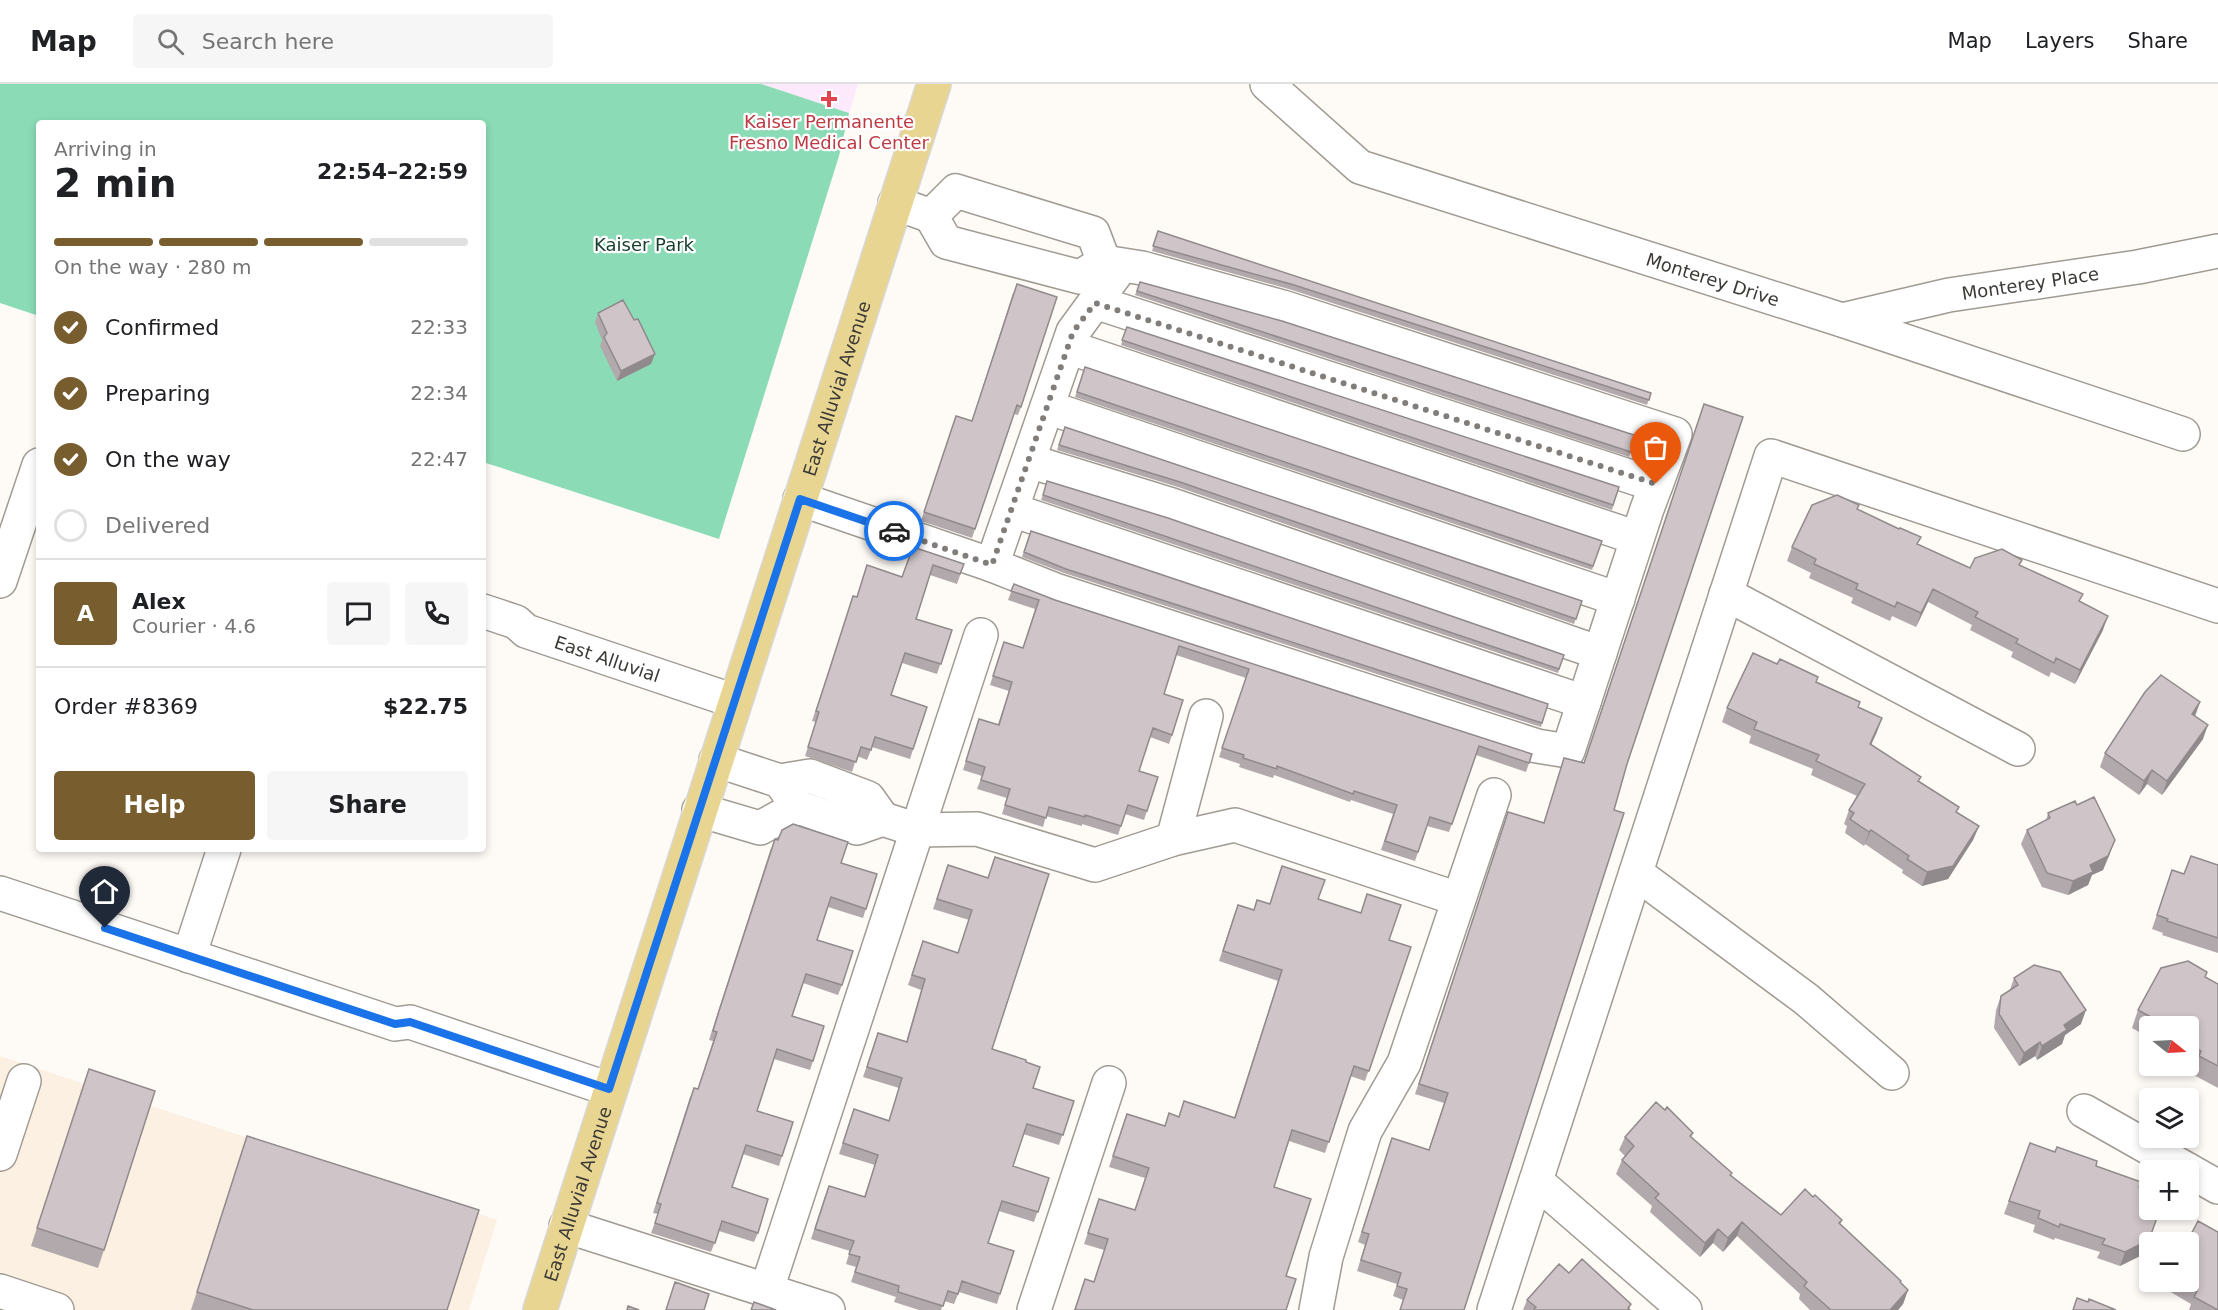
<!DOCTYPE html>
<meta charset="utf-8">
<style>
body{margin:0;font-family:"DejaVu Sans",sans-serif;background:#f6f6f6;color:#202124;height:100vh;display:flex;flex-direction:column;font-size:22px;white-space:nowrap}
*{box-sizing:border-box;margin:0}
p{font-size:20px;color:#757577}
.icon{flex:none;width:33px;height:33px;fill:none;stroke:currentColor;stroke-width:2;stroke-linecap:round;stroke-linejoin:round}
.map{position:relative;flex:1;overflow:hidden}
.details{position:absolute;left:36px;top:36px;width:450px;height:732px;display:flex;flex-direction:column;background:#fff;border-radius:6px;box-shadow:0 3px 9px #0003}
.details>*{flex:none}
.needle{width:39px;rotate:108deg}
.controls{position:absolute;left:2139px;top:932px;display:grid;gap:12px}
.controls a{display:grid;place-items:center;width:60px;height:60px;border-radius:6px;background:#fff;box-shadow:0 3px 9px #0003;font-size:30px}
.pin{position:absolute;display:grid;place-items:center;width:51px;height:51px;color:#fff;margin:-62px -26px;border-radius:50% 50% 50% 0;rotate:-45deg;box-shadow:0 0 6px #0007}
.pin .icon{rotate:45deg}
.courier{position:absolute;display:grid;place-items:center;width:60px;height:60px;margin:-30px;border:4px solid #1a73e8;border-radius:50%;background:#fff;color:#222;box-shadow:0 2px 8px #0007}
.overview em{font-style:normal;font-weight:600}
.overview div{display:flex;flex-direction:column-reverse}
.overview{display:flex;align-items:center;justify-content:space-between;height:102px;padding:0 18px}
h1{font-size:39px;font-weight:600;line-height:45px}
.bar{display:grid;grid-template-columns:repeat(4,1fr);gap:9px 6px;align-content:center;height:72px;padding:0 18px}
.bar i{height:8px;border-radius:4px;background:#e0e0e0}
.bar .active{background:#785d2f}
.bar p{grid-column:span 4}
.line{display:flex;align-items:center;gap:15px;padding:0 18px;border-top:2px solid #e0e0e0}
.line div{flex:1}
.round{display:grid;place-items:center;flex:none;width:63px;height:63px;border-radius:6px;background:#f6f6f6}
ol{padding:0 18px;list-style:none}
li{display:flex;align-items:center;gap:18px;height:66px}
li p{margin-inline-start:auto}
li .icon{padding:6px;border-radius:50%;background:#785d2f;color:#fff;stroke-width:4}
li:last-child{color:#757577}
li i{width:33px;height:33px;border:3px solid #e0e0e0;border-radius:50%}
.action{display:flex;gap:12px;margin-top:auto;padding:12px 18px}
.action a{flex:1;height:69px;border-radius:6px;background:#785d2f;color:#fff;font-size:24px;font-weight:600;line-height:69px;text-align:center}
.action a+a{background:#f6f6f6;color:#202124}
header{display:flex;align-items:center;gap:36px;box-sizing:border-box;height:84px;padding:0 30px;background:#fff;border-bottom:2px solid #e0e0e0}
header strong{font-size:28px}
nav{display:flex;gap:33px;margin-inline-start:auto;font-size:21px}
.search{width:420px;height:54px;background:#f6f6f6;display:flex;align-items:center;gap:15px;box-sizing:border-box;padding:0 21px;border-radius:6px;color:#757577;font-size:22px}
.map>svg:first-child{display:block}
</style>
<header>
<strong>Map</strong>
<div class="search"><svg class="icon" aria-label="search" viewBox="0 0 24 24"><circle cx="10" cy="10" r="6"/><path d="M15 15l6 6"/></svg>Search here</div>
<nav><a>Map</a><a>Layers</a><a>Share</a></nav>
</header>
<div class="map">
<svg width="2218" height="1226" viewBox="0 0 2218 1226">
<rect width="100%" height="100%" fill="#fefaf6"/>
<path fill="#fcf0e2" d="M0 972 497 1136 469 1226H0Z"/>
<path fill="#fceafc" d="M761 0H858L849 29Z"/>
<path fill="#8bdbb6" d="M0 0H761L849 29 839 72 719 455 483 378V39H39V232L0 219Z"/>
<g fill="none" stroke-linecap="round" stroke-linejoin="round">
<defs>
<g id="minor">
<path id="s1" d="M1267 0 1360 83 1842 236 2183 350"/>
<path d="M895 119 931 132 946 158 1080 193 1104 178 1093 149 956 107 931 132"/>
<path d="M1104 178 1142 184 1286 224 1675 350 1647 425 1568 667 1537 662 1058 507 992 481 1073 248 1122 181"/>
<path d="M1095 218 1656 401"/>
<path id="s2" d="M1842 236 1949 211 2138 183 2218 167"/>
<path d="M1068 263 1637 454"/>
<path d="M1047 323 1618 515"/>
<path d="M1029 377 1172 421 1600 569"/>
<path d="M800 415 992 481"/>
<path d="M1012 426 1584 618"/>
<path d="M0 497 39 381"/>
<path d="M1726 510 2018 665"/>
<path id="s3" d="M483 527 516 538 526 547 734 617"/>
<path d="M716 676 780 697 810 692 868 714 883 735"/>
<path d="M780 697 798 723 857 744 883 735 917 746 977 745 1095 781 1173 755 1235 741 1458 815"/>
<path d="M699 726 760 744 798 723"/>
<path d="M1173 755 1206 632"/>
<path d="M1636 789 1806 915 1892 989"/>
<path d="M0 809 395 940 410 938 609 1005"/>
<path d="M189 872 224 765"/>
<path d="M2084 1027 2188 1086"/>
<path d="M0 1070 24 997"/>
<path d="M2188 1086 2218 1103"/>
<path d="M1536 1097 1685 1226"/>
<path d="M566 1142 828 1226"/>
<path d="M767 1205 981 551"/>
<path d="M0 1207 57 1226"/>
<path d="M1034 1226 1109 999"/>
<path d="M1316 1226 1326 1173 1365 1047 1404 979 1494 711"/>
<path d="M1494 1226 1771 372 2218 522"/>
</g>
<g id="major">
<path id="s4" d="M540 1226 934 0"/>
</g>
</defs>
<use href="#minor" stroke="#a09b93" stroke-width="36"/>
<use href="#major" stroke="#d8d8d7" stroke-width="36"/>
<use href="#minor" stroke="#fff" stroke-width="33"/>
<use href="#major" stroke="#e8d591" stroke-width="33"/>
</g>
<path fill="#b2a9ac" d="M1157 152 1651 309 1647 321 1292 206 1152 167Z
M1140 198 1637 352 1629 373 1135 211Z
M1013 209 1021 323 1018 331 1014 330 972 454 921 437 956 332 972 337Z
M598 229 651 280 617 297 600 262 602 256 595 238Z
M1125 248 1619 403 1612 426 1121 261Z
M1085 283 1602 457 1592 486 1075 313Z
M1743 333 1403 1216 1393 1212 1397 1200 1357 1187 1365 1161 1358 1158 1389 1064 1429 1065 1444 1019 1415 1010 1505 738 1544 739 1564 674 1584 679Z
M1065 343 1582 517 1574 540 1178 403 1057 366Z
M1046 402 1564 571 1558 589 1041 416Z
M1857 425 1918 460 1970 484 2020 482 2080 518 2103 546 2075 600 2051 588 2049 593 2011 573 2013 568 1970 546 1972 541 1928 518 1916 543 1892 532 1890 537 1851 519 1853 514 1809 494 1811 489 1787 477 1792 463Z
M1031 447 1548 620 1541 643 1064 489 1022 473Z
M913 463 964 480 957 500 930 491 916 535 952 546 937 590 902 579 891 611 927 623 910 675 872 663 867 676 857 672 852 688 805 672 816 638 812 637 850 522 856 513 902 493Z
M1014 500 1055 516 1532 670 1526 688 1476 671 1449 748 1427 742 1415 777 1381 766 1393 730 1351 716 1350 718 1274 691 1273 694 1239 683 1240 680 1219 673 1246 594 1176 571 1164 610 1172 651 1169 660 1150 653 1139 687 1147 727 1144 736 1125 730 1118 751 1082 740V742L1046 732 1043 743 1002 730 1007 714 977 705 982 692 963 686 976 644 998 640 1009 607 990 601 1004 558 1023 564 1035 525 1008 516Z
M1817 598 1858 623 1882 634 1871 661 1957 728 1979 742 1973 756 1948 795 1922 802 1902 789 1903 786 1865 760 1864 762 1845 749 1847 742 1844 740 1849 726 1857 712 1811 691 1813 685 1749 659 1751 652 1722 638 1727 624Z
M2200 618 2195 632 2203 655 2162 711 2147 700 2139 711 2100 683 2105 669Z
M2077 721 2110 770 2103 786 2092 791 2088 801 2068 811 2042 803 2021 760 2027 746 2046 737 2048 729Z
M771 764 841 779 877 790 863 834 828 823 817 856 842 901 838 911 803 899 792 932 813 977 810 986 774 975 757 1027 782 1072 779 1082 743 1070 732 1103 758 1149 754 1158 719 1147 711 1168 651 1149 658 1130 653 1129 690 1013 698 1005 713 957 709 956 715 937Z
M948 781 988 794 992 965 1026 978 1033 1004 1074 1017 1059 1061 1023 1050 1013 1082 1049 1094 1034 1138 999 1127 988 1159 1000 1210 997 1220 959 1208 954 1220 944 1217 941 1226H919L894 1218 896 1213 851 1198 856 1183 846 1180 850 1167 811 1155 825 1112 864 1113 875 1081 839 1070 854 1025 889 1036 899 1004 863 993 878 949 906 958 921 906 908 901 923 857 958 869 969 836 933 825Z
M2218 781V869L2162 851 2163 849 2152 845 2172 786 2184 790Z
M1318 815 1389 856 1411 863 1365 997 1350 992 1325 1069 1289 1057 1274 1103 1286 1192V1226H1074L1085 1195 1094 1198 1104 1166 1084 1160 1099 1115 1135 1126 1145 1094 1109 1083 1123 1041 1165 1042 1179 1033 1234 1034 1278 897 1219 877 1234 831 1253 826 1269 820Z
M2206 893 2218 900V1004L2192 990 2194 985 2187 981H2188V942H2150V954L2132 944 2138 926Z
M2014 894 2081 940 2065 951 2062 960 2037 976 2035 972 2019 982 1994 944 1996 926 2001 912 2010 906Z
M89 985 104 1166 98 1184 31 1162Z
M1665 1026 1693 1049 1691 1053 1732 1089 1731 1091 1781 1131 1813 1113 1842 1136 1840 1141 1901 1197 1900 1199 1908 1206 1903 1220 1898 1226H1810L1799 1215 1800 1210 1737 1152 1723 1168 1713 1159 1700 1173 1650 1128 1652 1122 1616 1090 1622 1076 1625 1072 1619 1066 1625 1053Z
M247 1052 447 1226H191Z
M2030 1059 2096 1082 2139 1103 2144 1170 2120 1182 2097 1174 2100 1168 2055 1154 2054 1156 2033 1148 2035 1141 2004 1130Z
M1569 1189 1631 1220 1629 1225 1630 1226H1523L1527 1216Z
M2166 1197H2188L2218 1226H2189L2191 1220 2164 1204Z"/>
<path fill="#918a8c" d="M655 270 651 280 617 297 621 287Z
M1933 505 1928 518 1916 543 1921 529Z
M2108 532 2103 546 2075 600 2080 586Z
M2200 618 2195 632 2192 630Z
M1882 634 1877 648 1865 674 1870 660Z
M2208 641 2203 655 2162 711 2167 697Z
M2152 686 2147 700 2139 711 2144 697Z
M1979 742 1973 756 1948 795 1922 802 1927 788Z
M1871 746 1865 760 1864 762 1869 748Z
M2115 756 2103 786 2092 791 2088 801 2068 811 2073 797Z
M2086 926 2081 940 2065 951 2062 960 2037 976 2042 962 2064 941Z
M2040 958 2035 972 2019 982 2024 969Z
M1742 1138 1737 1152 1723 1168 1728 1154Z
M1718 1145 1713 1159 1700 1173 1705 1159Z
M2149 1156 2144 1170 2120 1182 2125 1168Z
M1908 1206 1903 1220 1898 1226H1890Z"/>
<path fill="#cfc5c8" stroke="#918a8c" stroke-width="1.5" d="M1158 147 1651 309 1649 316 1294 201 1153 162Z
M1140 198 1282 237 1637 352 1631 368 1137 207Z
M1017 200 1057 213 1021 323 1017 321 975 445 924 428 956 332 972 337Z
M623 216 634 236 638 235 655 270 621 287 604 253 607 249 598 229Z
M1127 243 1619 403 1613 421 1122 256Z
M1085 283 1602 457 1593 482 1077 308Z
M1704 320 1743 333 1627 680 1614 726 1624 729 1464 1226H1400L1407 1205 1397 1202 1401 1189 1361 1176 1369 1150 1362 1148 1392 1054 1429 1066 1448 1009 1419 1000 1508 728 1544 739 1564 674 1584 679Z
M1065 343 1582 517 1576 535 1180 398 1059 361Z
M1047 397 1168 434 1564 571 1559 585 1043 411Z
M1837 411 1859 421 1857 425 1899 445 1900 444 1921 453 1917 460 1970 484 1975 474 2002 465 2022 476 2019 481 2083 510 2079 517 2108 532 2080 586 2056 574 2054 579 2016 559 2018 555 1975 533 1978 528 1933 505 1921 529 1897 518 1895 523 1856 505 1858 500 1814 480 1816 475 1792 463 1812 421Z
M1031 447 1548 620 1542 639 1066 485 1024 468Z
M913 463 964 480 960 490 933 481 916 535 952 546 941 580 905 569 891 611 927 623 913 665 875 653 871 666 861 663 856 678 808 663 819 628 816 627 829 587 853 512 857 513 867 481 902 493Z
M1014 500 1055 516 1532 670 1529 679 1479 662 1452 740 1430 733 1418 768 1385 757 1397 721 1354 707 1353 710 1277 682V685L1243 674 1244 671 1222 664 1249 585 1179 562 1164 610 1183 616 1172 651 1153 644 1139 687 1158 693 1147 727 1128 721 1121 742 1085 731V733L1049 723 1046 734 1005 721 1010 705 981 696 985 683 966 677 979 635 999 641 1012 598 993 592 1004 558 1023 564 1039 516 1011 507Z
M1753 569 1777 580 1780 575 1818 593 1816 598 1860 618 1858 623 1882 634 1870 660 1921 693 1918 697 1959 723 1956 728 1979 742 1953 782 1927 788 1907 775 1909 772 1871 746 1869 748 1850 735 1854 729 1849 726 1865 700 1816 677 1819 671 1754 645 1757 638 1727 624Z
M2161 591 2200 618 2192 630 2208 641 2167 697 2152 686 2144 697 2105 669 2145 608Z
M2094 713 2115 756 2108 772 2090 781 2093 788 2073 797 2047 789 2027 746 2050 734 2048 729 2075 717 2077 721Z
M793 740 848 758 841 779 877 790 866 825 831 813 817 856 853 867 842 901 806 890 792 932 824 942 813 977 777 965 757 1027 793 1038 789 1051 782 1072 746 1061 732 1103 768 1115 758 1149 722 1137 715 1159 655 1139 661 1120 657 1119 694 1004 698 1005 717 948 713 947 719 927 775 755 778 756 782 746Z
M2191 772 2218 781V854L2167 837 2168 835 2157 831 2172 786 2184 790Z
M995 773 1049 790 992 965 1026 976V978L1040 983 1033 1004 1074 1017 1063 1051 1027 1040 1013 1082 1049 1094 1038 1128 1002 1117 988 1159 1014 1167 1000 1210 962 1197 958 1210 948 1207 943 1222 898 1208 899 1202 855 1188 860 1173 849 1170 854 1157 815 1145 829 1102 865 1113 878 1071 843 1059 854 1025 889 1037 902 994 867 983 878 949 907 958 925 895 912 891 923 857 958 869 972 826 937 815 948 781 988 794Z
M1282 782 1325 796 1318 815 1361 829 1367 810 1401 821 1389 856 1411 863 1369 987 1354 982 1329 1058 1292 1046 1274 1103 1311 1115 1286 1192 1296 1195 1286 1226H1075L1085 1195 1094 1198 1108 1155 1088 1149 1099 1115 1135 1126 1149 1084 1113 1072 1127 1030 1165 1042 1169 1029 1179 1033 1184 1017 1235 1034 1282 886 1223 867 1238 821 1254 826 1257 816 1270 820Z
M2188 877 2207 888 2205 893 2218 900V982L2199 972 2201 967 2188 960V942H2160L2162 939 2138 926 2161 884Z
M2034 881 2060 888 2086 926 2064 941 2067 946 2042 962 2040 958 2024 969 1999 930 2001 912 2018 901 2014 894Z
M89 985 155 1007 104 1166 37 1144Z
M1656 1018 1665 1026 1667 1023 1693 1049 1690 1052 1732 1089 1730 1091 1781 1131 1805 1105 1813 1113 1815 1111 1842 1136 1839 1139 1901 1197 1900 1198 1908 1206 1890 1226H1831L1804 1202 1807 1198 1742 1138 1728 1154 1718 1145 1705 1159 1655 1114 1659 1110 1622 1076 1634 1062 1625 1053Z
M247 1052 479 1126 447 1226H253L197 1208Z
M2030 1059 2055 1068 2057 1063 2097 1077 2096 1082 2141 1098 2139 1103 2150 1107V1125H2160L2149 1156 2125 1168 2102 1160 2105 1155 2060 1140 2059 1143 2038 1134 2040 1127 2009 1117Z
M2198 1137 2218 1148V1226L2194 1213 2197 1207 2180 1197H2188V1158H2187Z
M1582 1175 1631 1220 1628 1224 1630 1226H1535L1534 1225 1536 1223 1527 1216 1559 1180 1569 1189Z
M675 1198 709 1210 704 1226H666Z
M2077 1214 2088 1218 2089 1215 2116 1226H2073Z
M754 1218 776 1226H751Z
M628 1222 639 1226H627Z"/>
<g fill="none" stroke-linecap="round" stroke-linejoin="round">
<path stroke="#807d7a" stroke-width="6" stroke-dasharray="0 10.8" d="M894 447 992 481 1073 248 1095 219 1656 400"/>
<path stroke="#1a73e8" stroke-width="8" d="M105 844 395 940 410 938 609 1005 800 415 894 447"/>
</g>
<path fill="#e0444e" stroke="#fff" stroke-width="2" d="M826 6h6v6h6v6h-6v6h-6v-6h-6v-6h6z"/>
<g text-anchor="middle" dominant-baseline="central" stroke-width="4.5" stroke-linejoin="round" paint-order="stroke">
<g font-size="18" fill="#be3a42" stroke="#fff">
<text x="829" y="37">Kaiser Permanente<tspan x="829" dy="21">Fresno Medical Center</tspan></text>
</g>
<g font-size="18" fill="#19402f" stroke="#fff">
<text x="644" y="160">Kaiser Park</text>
</g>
<g font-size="18" fill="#3c3a37" stroke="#fff">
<text stroke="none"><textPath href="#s1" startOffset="495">Monterey Drive</textPath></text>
<text stroke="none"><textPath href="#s2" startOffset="192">Monterey Place</textPath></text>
<text stroke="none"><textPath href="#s4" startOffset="968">East Alluvial Avenue</textPath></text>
<text stroke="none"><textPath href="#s3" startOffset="134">East Alluvial</textPath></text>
<text stroke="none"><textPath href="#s4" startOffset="122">East Alluvial Avenue</textPath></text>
</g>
</g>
</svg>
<div class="controls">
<a><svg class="needle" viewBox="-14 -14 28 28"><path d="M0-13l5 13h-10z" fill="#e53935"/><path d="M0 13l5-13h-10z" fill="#757577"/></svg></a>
<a><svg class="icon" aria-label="layers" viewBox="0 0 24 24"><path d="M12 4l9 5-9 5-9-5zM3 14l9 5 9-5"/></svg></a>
<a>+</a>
<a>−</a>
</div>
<div class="pin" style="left:1656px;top:400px;background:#ea580c"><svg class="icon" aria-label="bag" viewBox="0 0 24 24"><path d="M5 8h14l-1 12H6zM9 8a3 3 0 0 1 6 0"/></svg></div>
<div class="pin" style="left:105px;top:844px;background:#1f2937"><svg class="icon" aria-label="home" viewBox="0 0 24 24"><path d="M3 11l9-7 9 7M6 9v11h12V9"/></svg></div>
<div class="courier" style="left:894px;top:447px"><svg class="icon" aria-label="car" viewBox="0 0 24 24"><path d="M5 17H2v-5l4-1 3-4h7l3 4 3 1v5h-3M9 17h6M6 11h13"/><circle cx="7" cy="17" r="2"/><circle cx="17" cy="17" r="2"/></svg></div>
<section class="details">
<div class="overview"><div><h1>2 min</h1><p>Arriving in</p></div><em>22:54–22:59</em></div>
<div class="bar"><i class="active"></i><i class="active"></i><i class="active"></i><i></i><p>On the way · 280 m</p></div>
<ol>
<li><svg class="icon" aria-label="check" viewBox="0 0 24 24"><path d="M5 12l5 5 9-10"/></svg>Confirmed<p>22:33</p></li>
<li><svg class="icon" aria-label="check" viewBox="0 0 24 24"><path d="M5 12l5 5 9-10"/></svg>Preparing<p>22:34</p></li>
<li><svg class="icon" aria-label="check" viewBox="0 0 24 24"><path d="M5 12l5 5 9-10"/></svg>On the way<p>22:47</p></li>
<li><i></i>Delivered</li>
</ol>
<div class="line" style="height:108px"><b class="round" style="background:#785d2f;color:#fff">A</b><div><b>Alex</b><p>Courier · 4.6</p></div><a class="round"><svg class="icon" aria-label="chat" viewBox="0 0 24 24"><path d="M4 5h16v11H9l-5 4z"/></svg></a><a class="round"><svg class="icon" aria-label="phone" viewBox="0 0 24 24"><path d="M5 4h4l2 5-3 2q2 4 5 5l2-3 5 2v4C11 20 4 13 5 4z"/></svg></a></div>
<div class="line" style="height:78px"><div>Order #8369</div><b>$22.75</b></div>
<div class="action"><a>Help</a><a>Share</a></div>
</section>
</div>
